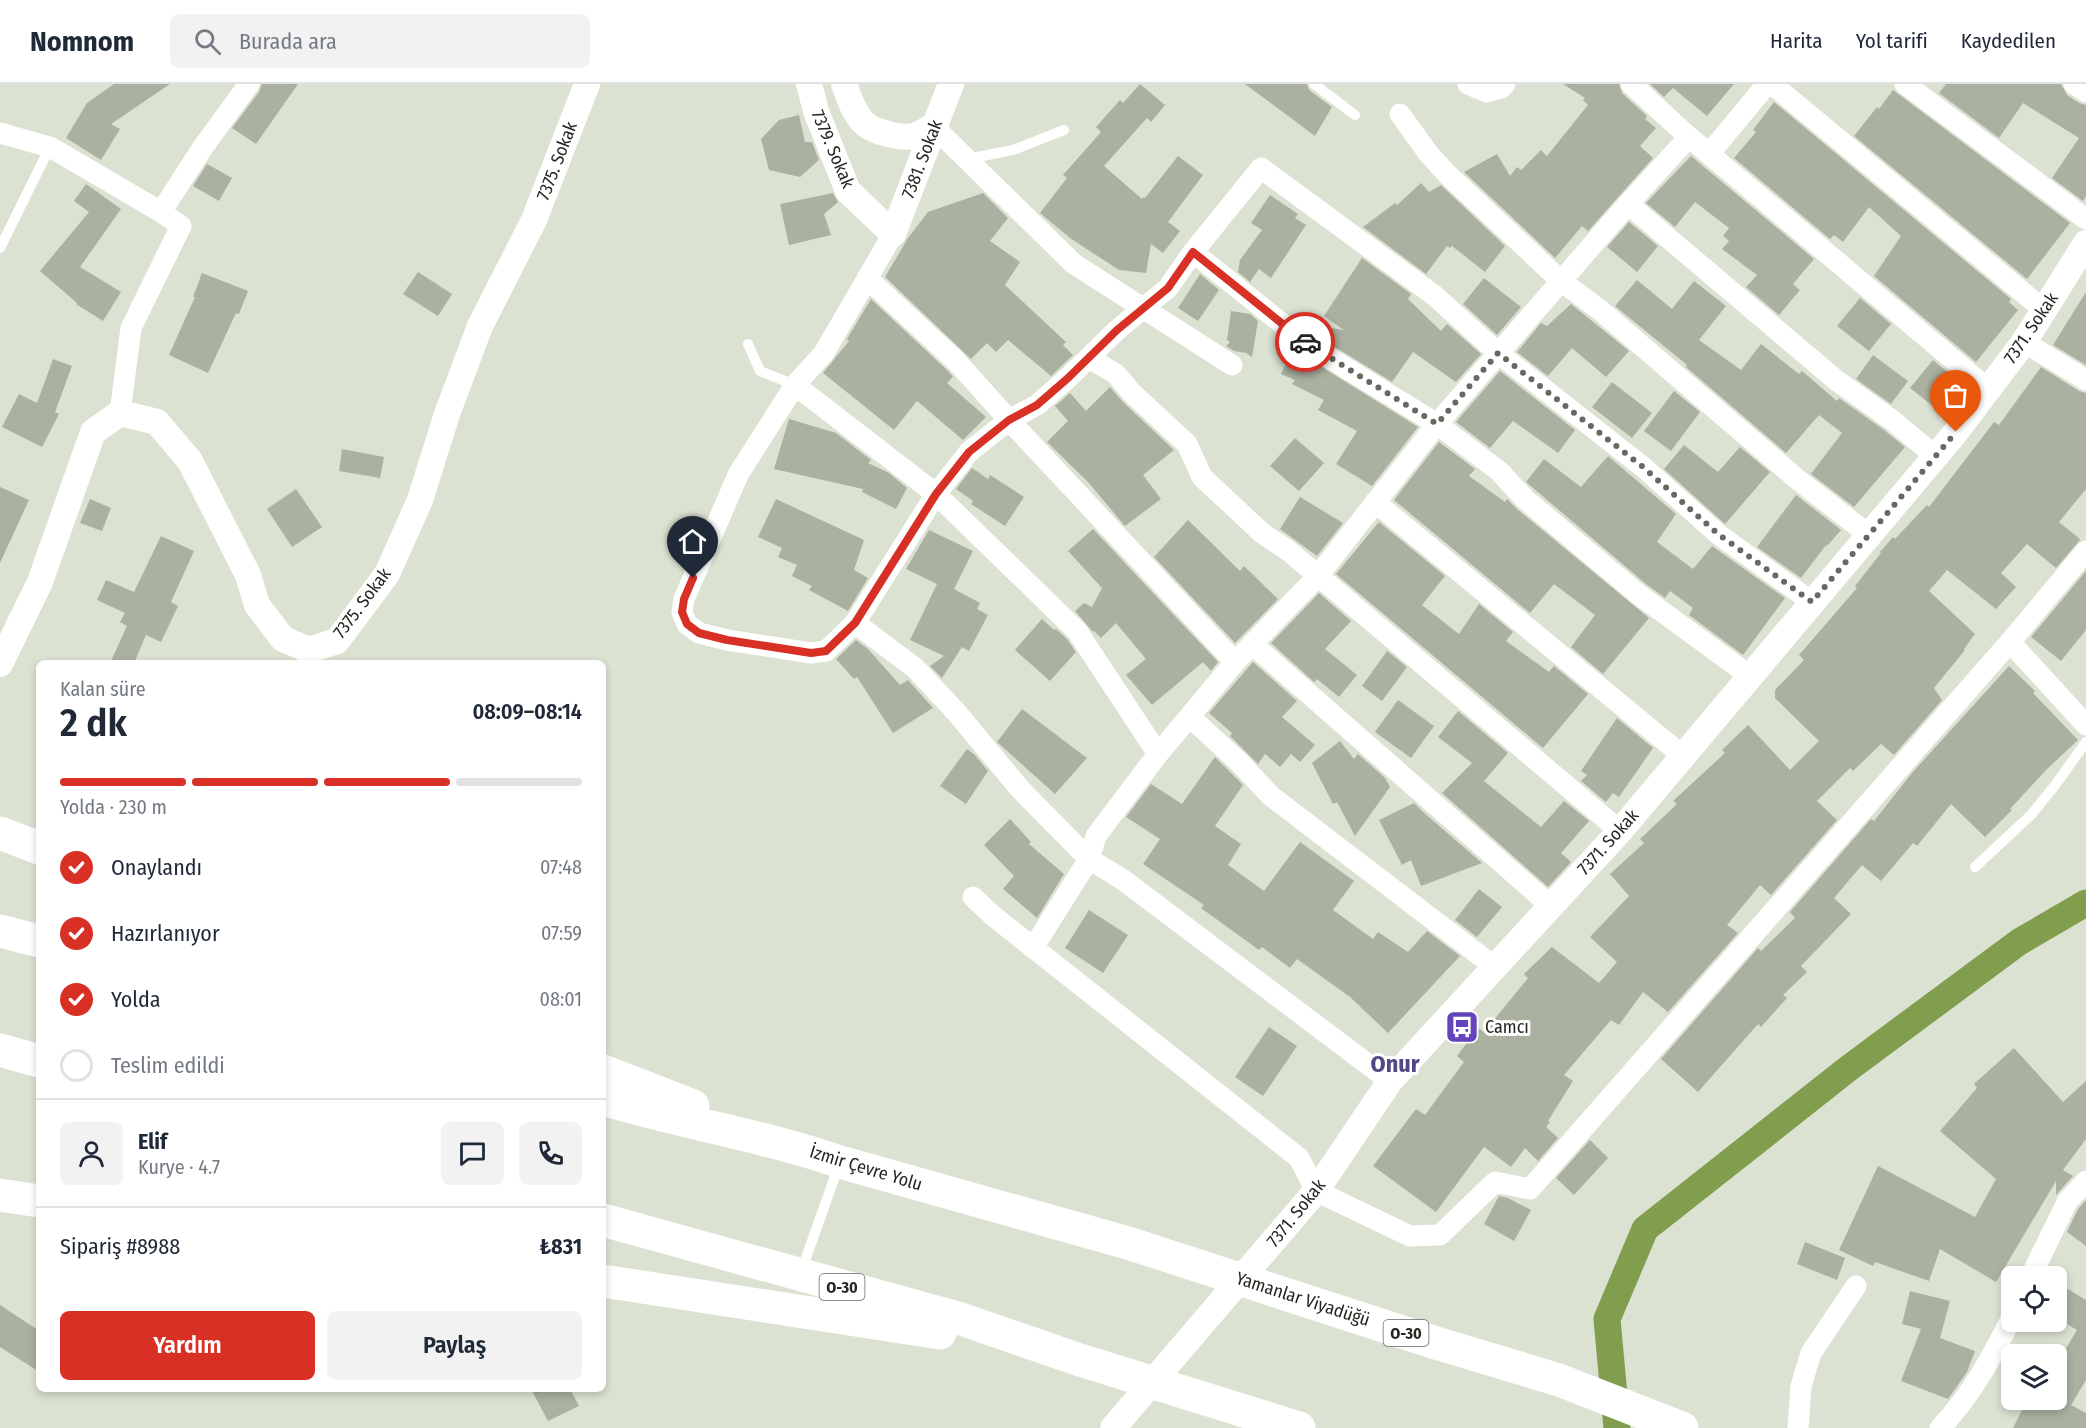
<!DOCTYPE html>
<html lang="tr">
<meta charset="utf-8">
<style>
body{margin:0;font-family:"Fira Sans Condensed",sans-serif;background:#f2f2f3;color:#1f2937;height:100vh;display:flex;flex-direction:column;font-size:22px;white-space:nowrap}
*{box-sizing:border-box;margin:0}
p{font-size:20px;color:#747a83}
.icon{flex:none;width:33px;height:33px;fill:none;stroke:currentColor;stroke-width:2;stroke-linecap:round;stroke-linejoin:round}
.map{position:relative;flex:1;overflow:hidden}
.sheet{position:absolute;left:36px;top:576px;width:570px;height:732px;display:flex;flex-direction:column;background:#fff;border-radius:9px;box-shadow:0 3px 9px #0003}
.sheet>*{flex:none}
.tools{position:absolute;left:2001px;top:1182px;display:grid;gap:12px}
.tools a{display:grid;place-items:center;width:66px;height:66px;border-radius:9px;background:#fff;box-shadow:0 3px 9px #0003;font-size:30px}
.pin{position:absolute;display:grid;place-items:center;width:51px;height:51px;color:#fff;margin:-62px -26px;border-radius:50% 50% 50% 0;rotate:-45deg;box-shadow:0 0 6px #0007}
.pin .icon{rotate:45deg}
.courier{position:absolute;display:grid;place-items:center;width:60px;height:60px;margin:-30px;border:4px solid #d93025;border-radius:50%;background:#fff;color:#222;box-shadow:0 2px 8px #0007}
.head em{font-style:normal;font-weight:600}
.head div{display:flex;flex-direction:column-reverse}
.head{display:flex;align-items:center;justify-content:space-between;height:102px;padding:0 24px}
h1{font-size:39px;font-weight:600;line-height:45px}
.bar{display:grid;grid-template-columns:repeat(4,1fr);gap:9px 6px;align-content:center;height:72px;padding:0 24px}
.bar i{height:8px;border-radius:4px;background:#e0e1e3}
.bar .selected{background:#d93025}
.bar p{grid-column:span 4}
.line{display:flex;align-items:center;gap:15px;padding:0 24px;border-top:2px solid #e0e1e3}
.line div{flex:1}
.round{display:grid;place-items:center;flex:none;width:63px;height:63px;border-radius:9px;background:#f2f2f3}
ol{padding:0 24px;list-style:none}
li{display:flex;align-items:center;gap:18px;height:66px}
li p{margin-inline-start:auto}
li .icon{padding:6px;border-radius:50%;background:#d93025;color:#fff;stroke-width:4}
li:last-child{color:#747a83}
li i{width:33px;height:33px;border:3px solid #e0e1e3;border-radius:50%}
.button{display:flex;gap:12px;margin-top:auto;padding:12px 24px}
.button a{flex:1;height:69px;border-radius:9px;background:#d93025;color:#fff;font-size:24px;font-weight:600;line-height:69px;text-align:center}
.button a+a{background:#f2f2f3;color:#1f2937}
header{display:flex;align-items:center;gap:36px;box-sizing:border-box;height:84px;padding:0 30px;background:#fff;border-bottom:2px solid #e0e1e3}
header strong{font-size:28px}
nav{display:flex;gap:33px;margin-inline-start:auto;font-size:21px}
.search{width:420px;height:54px;background:#f2f2f3;display:flex;align-items:center;gap:15px;box-sizing:border-box;padding:0 21px;border-radius:9px;color:#747a83;font-size:22px}
.map>svg:first-child{display:block}
</style>
<header>
<strong>Nomnom</strong>
<div class="search"><svg class="icon" aria-label="search" viewBox="0 0 24 24"><circle cx="10" cy="10" r="6"/><path d="M15 15l6 6"/></svg>Burada ara</div>
<nav><a>Harita</a><a>Yol tarifi</a><a>Kaydedilen</a></nav>
</header>
<div class="map">
<svg width="2086" height="1344" viewBox="0 0 2086 1344">
<rect width="100%" height="100%" fill="#dbe2d1"/>
<g fill="none" stroke-linecap="round" stroke-linejoin="round">
<path stroke="#809e4e" stroke-width="27" d="M1617 1344 1607 1235 1645 1145 1849 984 2019 858 2086 819"/>
</g>
<path fill="#aab1a0" d="M114 0H170L111 40 120 45 101 76 66 54 87 19Z
M262 0H298L256 60 232 44 259 8Z
M1140 0 1165 21 1151 38 1147 34 1104 82 1142 115 1143 113 1145 114 1178 72 1203 91 1168 138 1180 147 1163 169 1151 160 1146 189 1119 186 1070 154 1040 129 1067 94 1063 91 1101 48 1096 43 1120 16 1123 19Z
M1245 0H1307L1309 6 1332 23 1315 52Z
M1563 0H1619L1622 9 1647 32 1645 35 1656 44 1640 62 1653 74 1588 147 1582 142 1555 174 1464 88 1497 70 1510 92 1517 83 1521 86 1541 66 1547 72 1588 21 1583 16 1585 14Z
M1650 0H1734L1707 32 1673 4 1664 13Z
M1946 0H2061L2067 11 2079 19 2086 21V112L2083 117 2052 94 2079 54 2023 19 1999 54 1939 9Z
M1893 6 2070 139 2027 195 1854 52 1877 23 1879 25Z
M1774 18 2011 215 2009 218 2018 226 1976 278 1874 192 1901 152 1869 123 1843 158 1834 151 1830 155 1734 74 1756 48 1753 46Z
M799 31 805 58H812L819 76 800 93 769 86 761 55 779 36Z
M1691 72 1814 175 1793 200 1800 206 1779 231 1746 203 1757 191 1722 165 1729 157 1723 152 1729 144 1695 118 1675 143 1646 119Z
M207 80 232 94 219 117 193 102Z
M1421 99 1429 108 1441 101 1505 162 1485 188 1452 162 1450 164 1447 162 1426 190 1363 143 1395 119 1397 121Z
M86 100 121 125 80 183 121 208 103 237 76 220 77 219 40 187 89 128 74 117Z
M833 109 838 118 824 130 831 151 789 161 780 120Z
M983 109 1008 134 990 157 1020 178 1005 201 1066 258 1063 261 1073 271 1051 292 1008 256 996 268 987 259 971 275 885 193 908 154 928 128Z
M1270 111 1298 130 1295 134 1306 141 1271 194 1259 185 1250 198 1238 188 1240 176 1262 146 1251 139Z
M1629 138 1658 162 1637 188 1607 163Z
M1362 174 1411 210 1408 215 1441 247 1447 240 1481 270 1456 298 1413 268 1392 298 1317 252 1305 242 1306 240 1344 246 1324 232Z
M418 188 452 210 438 232 403 210Z
M202 189 248 207 239 230 236 229 208 289 169 271 195 213H193Z
M1200 190 1219 206 1198 237 1178 224Z
M1484 194 1521 223 1497 251 1463 220Z
M1637 196 1672 225 1694 197 1726 222 1699 256 1741 286 1761 260 1799 290 1802 287 1837 317 1839 314 1884 346 1905 363 1854 423 1811 390 1842 349 1819 331 1786 369 1686 283 1687 281 1615 222Z
M2086 208V281L2053 261Z
M1860 214 1891 240 1869 267 1837 242Z
M871 215 948 287 953 293 947 299 986 333 963 356 917 317 894 346 823 289 849 257 847 255Z
M1571 220 1629 267 1606 293 1572 264 1548 292 1517 268 1541 239 1547 242Z
M1231 227 1250 230 1258 237 1252 273 1246 269 1234 267 1226 262 1230 258 1227 256Z
M1293 265 1418 343 1372 402 1336 380 1357 347 1318 326 1324 316 1292 300 1295 296 1281 290Z
M1873 271 1908 297 1891 320 1856 295Z
M53 275 72 282 55 328 59 330 42 363 2 343 19 310 37 319Z
M1933 276 1961 299 1957 305 1961 308 1943 330 1910 304Z
M2041 283 2079 307 2086 309V405L2059 438 2080 455 2079 457 2056 484 2027 460 2001 489 2016 503 1996 525 1947 486 1929 507 1975 550 1964 565 1965 566 1934 604 1942 616 1894 671 1881 660 1853 687 1850 684 1817 717 1837 736 1771 811 1760 801 1727 841 1738 849 1668 928 1643 908 1619 941 1611 936 1564 991 1573 997 1548 1037 1550 1038 1546 1043 1558 1054 1538 1077 1525 1064 1511 1083 1484 1063 1436 1128 1373 1082 1416 1025 1425 1031 1464 978 1457 972 1478 944 1484 948 1528 894 1524 890 1552 863 1599 899 1617 878 1590 853 1629 812 1610 790 1644 759 1640 755 1677 720 1673 717 1725 669 1722 666 1748 641 1790 686 1819 657 1775 614V606L1804 576 1799 571 1857 504 1855 502 1881 469 1880 468 1893 453 1895 455 1927 421 1929 423 1994 338 1999 341Z
M1500 287 1575 346 1558 369 1513 337 1490 364 1456 338Z
M1612 298 1652 329 1632 354 1592 323Z
M1110 303 1123 318 1174 366 1143 391 1161 415 1125 442 1088 398 1047 358 1068 337 1055 322 1070 309 1086 327Z
M1674 307 1700 328 1671 367 1644 347Z
M789 335 836 349 871 376 868 379 889 389 907 404 896 425 862 408 863 405 774 385Z
M1295 354 1324 379 1299 407 1270 382Z
M1439 358 1475 385 1469 392 1505 418 1507 415 1517 425 1649 534 1603 590 1571 563 1595 531 1554 500 1530 529 1394 416Z
M1684 361 1718 388 1740 363 1770 388 1725 440 1664 385Z
M342 365 384 373 380 394 339 387Z
M1608 372 1676 430 1657 458 1693 485 1712 462 1785 514 1743 571 1689 531 1693 524 1670 507 1665 514 1646 500 1526 398 1544 375 1581 403Z
M972 384 988 395 990 391 1024 413 1005 442 971 420 973 417 956 405Z
M0 403 29 416 0 479Z
M296 405 322 443 292 463 267 425Z
M1796 411 1841 446 1827 462 1826 461 1801 494 1757 463Z
M1300 413 1343 439 1317 472 1280 445Z
M90 415 111 424 102 447 80 439Z
M776 415 864 456 854 486 868 494 848 527 809 506 812 502 792 492 797 481 778 473 782 464 758 453Z
M1188 436 1240 487 1244 482 1278 515 1235 559 1154 473Z
M1379 438 1445 492 1422 521 1459 550 1479 520 1513 548 1506 557 1549 588 1554 582 1588 610 1543 664 1336 490Z
M1093 445 1218 578 1211 587 1203 578 1152 621 1126 591 1146 575 1116 539 1101 554 1094 547 1093 548 1075 527 1084 519 1092 523 1102 504 1068 467Z
M929 446 973 467 954 505 980 519 977 525 988 531 969 567 962 563 942 594 930 582 944 572 910 556 937 500 906 485Z
M161 452 194 467 171 518 178 522 161 558 146 551 134 579H110L127 542 120 538 125 529 97 516 106 496 134 508Z
M2086 487V546L2061 577 2031 553Z
M1319 509 1351 537 1325 565 1357 591 1339 613 1317 595 1314 598 1271 559Z
M1042 535 1054 546 1056 545 1067 555 1076 568 1050 597 1015 566Z
M856 556 868 565 900 601 908 596 933 624 893 649 857 593 854 595 836 575Z
M1387 567 1407 583 1382 617 1362 602Z
M1253 578 1297 617 1282 633 1315 661 1300 678 1291 670 1280 683 1265 670 1258 680 1230 652 1232 649 1209 629Z
M2009 582 2035 607 2033 609 2078 656 2046 686 2010 725 2012 726 1985 753 1951 720 1917 762 1913 759 1881 797 1862 781 1834 814 1851 830 1801 882 1807 888 1783 911 1787 914 1761 943 1758 940 1698 1008 1661 975 1758 864 1761 867 1795 834 1790 828 1871 735 1874 737 1912 689Z
M1398 616 1434 642 1411 674 1375 648Z
M1022 625 1087 674 1055 710 997 658Z
M1458 627 1508 669 1484 697 1541 743 1564 717 1589 737 1561 769 1571 778 1548 803 1442 709 1472 679 1438 653Z
M1617 634 1653 664 1619 713 1613 709 1606 718 1581 697 1587 691 1581 687Z
M1340 657 1354 675 1358 670 1385 694 1390 703 1355 752 1337 718 1333 720 1312 679Z
M967 665 974 670 988 687 966 720 940 702Z
M1215 673 1243 701 1215 742 1241 760 1228 781 1264 807 1300 758 1354 797 1333 826 1373 855 1378 848 1408 868 1427 847 1460 872 1388 949 1350 913 1297 875 1290 884 1262 863 1259 866 1201 824 1204 821 1143 780 1160 755 1126 733 1151 700 1182 720Z
M1414 719 1423 728 1482 779 1421 802 1411 776 1402 781 1379 736Z
M1010 735 1031 758 1029 760 1064 790 1037 834 1003 805 1014 792 984 761Z
M1479 805 1502 823 1477 853 1455 836Z
M1089 826 1128 851 1103 889 1065 864Z
M1269 943 1297 962 1263 1012 1235 993Z
M2014 964 2063 1018 2086 997V1055L2063 1086 2073 1092 2056 1111V1097L1996 1198 1940 1165 1929 1197 1875 1178 1873 1182 1839 1166 1878 1082 1975 1133 1996 1095 1940 1047 1977 1004 1974 1000Z
M1590 1056 1608 1074 1574 1111 1556 1094Z
M1499 1112 1508 1114 1531 1126 1514 1157 1484 1140Z
M2086 1116V1162L2067 1148 2078 1125Z
M1805 1158 1845 1174 1837 1196 1797 1180Z
M2056 1198 2086 1216V1296L2071 1321 2086 1329V1344H2013L2027 1316H2056V1281L2077 1246 2056 1234Z
M1910 1207 1950 1217 1940 1254 1975 1267 1967 1288 1948 1315 1901 1297 1921 1245 1902 1240Z
M0 1221 38 1246V1287L0 1263Z
M531 1305H570L579 1322 548 1337Z"/>
<g fill="none" stroke-linecap="round" stroke-linejoin="round">
<path stroke="#fff" stroke-width="10" d="M1314 0 1355 31
M967 75 1013 66 1064 46
M0 164 50 63
M748 260 760 287 795 301
M1975 783 2031 731 2056 700 2086 658
M801 1188 839 1081"/>
<path stroke="#fff" stroke-width="21" d="M1468 0 1487 8 1501 4 1505 0
M1631 0 1689 53 1988 305
M1772 0 2044 226
M1905 0 2086 135
M2074 0 2086 8
M1400 30 1428 69 1447 90 1561 197 1600 226 1797 395 1869 451
M933 42 1074 180 1232 281
M0 49 50 63 161 128 181 142 131 244 120 329
M1709 70 1767 0
M1628 120 1836 296 1892 336 1935 372
M161 128 203 63 249 0
M893 150 824 269 795 301 739 389 684 515 682 528 687 540 699 549 727 556 811 569 826 567 855 539 936 410 969 368 1009 336 1037 321 1068 294 1117 246 1168 204 1193 168 1261 84 1435 212 1498 269 1643 383 1718 450 1812 518
M1193 168 1310 262 1437 340 1499 387 1525 415 1638 510 1750 592
M867 194 957 278 1009 336 1235 578
M2024 258 2086 296
M1089 274 1116 290 1132 309 1187 360 1202 393 1262 449 1290 468 1620 747
M795 301 936 410 1077 547 1158 670
M1375 418 1683 672
M855 539 915 584 957 629 1020 705 1089 775 1122 795 1390 997
M2010 558 2086 641
M1252 560 1551 822
M1190 633 1239 678 1271 712 1495 883
M973 813 992 831 1299 1074 1316 1107 1410 1152 1440 1151 1495 1098 1530 1105 2010 558 2086 467
M1033 864 1089 775 1096 752 1158 670 1235 578 1317 493 1437 340 1628 120 1689 53
M2031 1192 2067 1118 2086 1097
M1798 1344 1801 1302 1811 1269 1856 1202
M1940 1344C1971 1312 1992 1273 2012 1233"/>
<path stroke="#fff" stroke-width="26" d="M809 0 816 27 848 107 893 150 951 0
M844 0C849 13 853 28 863 38 872 48 904 56 917 51 922 49 928 45 933 42
M0 580 40 498 93 348 120 329 157 338 190 377 248 491 257 521 283 555 309 566 337 557 387 490 420 416 447 330 480 242 534 136 587 0
M1113 1344 1316 1107 1390 997 1620 747 1956 348 2024 258 2086 159"/>
<path stroke="#fff" stroke-width="33" d="M0 749 39 764
M0 847 39 857
M0 966 39 977
M603 987 693 1022
M603 1015C681 1039 763 1051 840 1078L1128 1159 1436 1259 1559 1296 1682 1344
M0 1111 39 1117
M603 1136 961 1235 1080 1276 1299 1344
M603 1197 940 1249"/>
</g>
<g fill="none" stroke-linecap="round" stroke-linejoin="round">
<path stroke="#65695f" stroke-width="6" stroke-dasharray="0 10.8" d="M1305 258 1437 340 1498 269 1643 383 1718 450 1812 518 1956 348"/>
<path stroke="#d93025" stroke-width="8" d="M693 494 684 515 682 528 687 540 699 549 727 556 811 569 826 567 855 539 936 410 969 368 1009 336 1037 321 1068 294 1117 246 1168 204 1193 168 1305 258"/>
</g>
<defs>
<symbol id="bus-square" viewBox="-11 -11 22 22"><rect x="-9" y="-9" width="18" height="18" rx="4" fill="#6443bc" stroke="#fff"/><path d="M-5-6H5V4H4V6H2V4H-2V6H-4V4H-5ZM-3.5-4V0h7V-4ZM-3.5 1.2v1.5H-2V1.2ZM2 1.2v1.5H3.5V1.2Z" fill="#fff"/></symbol>
</defs>
<g fill-rule="evenodd">
<use href="#bus-square" x="1443" y="924" width="38" height="38"/>
</g>
<g text-anchor="middle" dominant-baseline="central" stroke-width="6" stroke-linejoin="round" paint-order="stroke">
<g fill="#fff" stroke="#666864" stroke-width="1.5">
<rect x="819.5" y="1190" width="45" height="26" rx="4.5"/>
<rect x="1383.5" y="1236" width="45" height="26" rx="4.5"/>
</g>
<g font-size="16" font-weight="bold" fill="#252821">
<text x="842" y="1203">O-30</text>
<text x="1406" y="1249">O-30</text>
</g>
<g font-size="18" fill="#252821" stroke="#fff">
<text transform="translate(833 65) rotate(67)">7379. Sokak</text>
<text transform="translate(922 75) rotate(-69)">7381. Sokak</text>
<text transform="translate(557 77) rotate(-69)">7375. Sokak</text>
<text transform="translate(2031 244) rotate(-56)">7371. Sokak</text>
<text transform="translate(362 519) rotate(-53)">7375. Sokak</text>
<text transform="translate(1608 758) rotate(-48)">7371. Sokak</text>
<text transform="translate(866 1084) rotate(17)">İzmir Çevre Yolu</text>
<text transform="translate(1296 1129) rotate(-51)">7371. Sokak</text>
<text transform="translate(1303 1215) rotate(18)">Yamanlar Viyadüğü</text>
</g>
<g font-size="18" fill="#252821" stroke="#fff" text-anchor="start">
<text x="1485" y="943">Camcı</text>
</g>
<g font-size="24" font-weight="bold" fill="#534785" stroke="#fff">
<text x="1395" y="980">Onur</text>
</g>
</g>
</svg>
<div class="tools">
<a><svg class="icon" aria-label="locate" viewBox="0 0 24 24"><circle cx="12" cy="12" r="6"/><path d="M12 2v4M12 18v4M2 12h4M18 12h4"/></svg></a>
<a><svg class="icon" aria-label="layers" viewBox="0 0 24 24"><path d="M12 4l9 5-9 5-9-5zM3 14l9 5 9-5"/></svg></a>
</div>
<div class="pin" style="left:1956px;top:348px;background:#ea580c"><svg class="icon" aria-label="bag" viewBox="0 0 24 24"><path d="M5 8h14l-1 12H6zM9 8a3 3 0 0 1 6 0"/></svg></div>
<div class="pin" style="left:693px;top:494px;background:#1f2937"><svg class="icon" aria-label="home" viewBox="0 0 24 24"><path d="M3 11l9-7 9 7M6 9v11h12V9"/></svg></div>
<div class="courier" style="left:1305px;top:258px"><svg class="icon" aria-label="car" viewBox="0 0 24 24"><path d="M5 17H2v-5l4-1 3-4h7l3 4 3 1v5h-3M9 17h6M6 11h13"/><circle cx="7" cy="17" r="2"/><circle cx="17" cy="17" r="2"/></svg></div>
<section class="sheet">
<div class="head"><div><h1>2 dk</h1><p>Kalan süre</p></div><em>08:09–08:14</em></div>
<div class="bar"><i class="selected"></i><i class="selected"></i><i class="selected"></i><i></i><p>Yolda · 230 m</p></div>
<ol>
<li><svg class="icon" aria-label="check" viewBox="0 0 24 24"><path d="M5 12l5 5 9-10"/></svg>Onaylandı<p>07:48</p></li>
<li><svg class="icon" aria-label="check" viewBox="0 0 24 24"><path d="M5 12l5 5 9-10"/></svg>Hazırlanıyor<p>07:59</p></li>
<li><svg class="icon" aria-label="check" viewBox="0 0 24 24"><path d="M5 12l5 5 9-10"/></svg>Yolda<p>08:01</p></li>
<li><i></i>Teslim edildi</li>
</ol>
<div class="line" style="height:108px"><a class="round"><svg class="icon" aria-label="person" viewBox="0 0 24 24"><circle cx="12" cy="8" r="4"/><path d="M4 21q1-7 8-7t8 7"/></svg></a><div><b>Elif</b><p>Kurye · 4.7</p></div><a class="round"><svg class="icon" aria-label="chat" viewBox="0 0 24 24"><path d="M4 5h16v11H9l-5 4z"/></svg></a><a class="round"><svg class="icon" aria-label="phone" viewBox="0 0 24 24"><path d="M5 4h4l2 5-3 2q2 4 5 5l2-3 5 2v4C11 20 4 13 5 4z"/></svg></a></div>
<div class="line" style="height:78px"><div>Sipariş #8988</div><b>₺831</b></div>
<div class="button"><a>Yardım</a><a>Paylaş</a></div>
</section>
</div>
